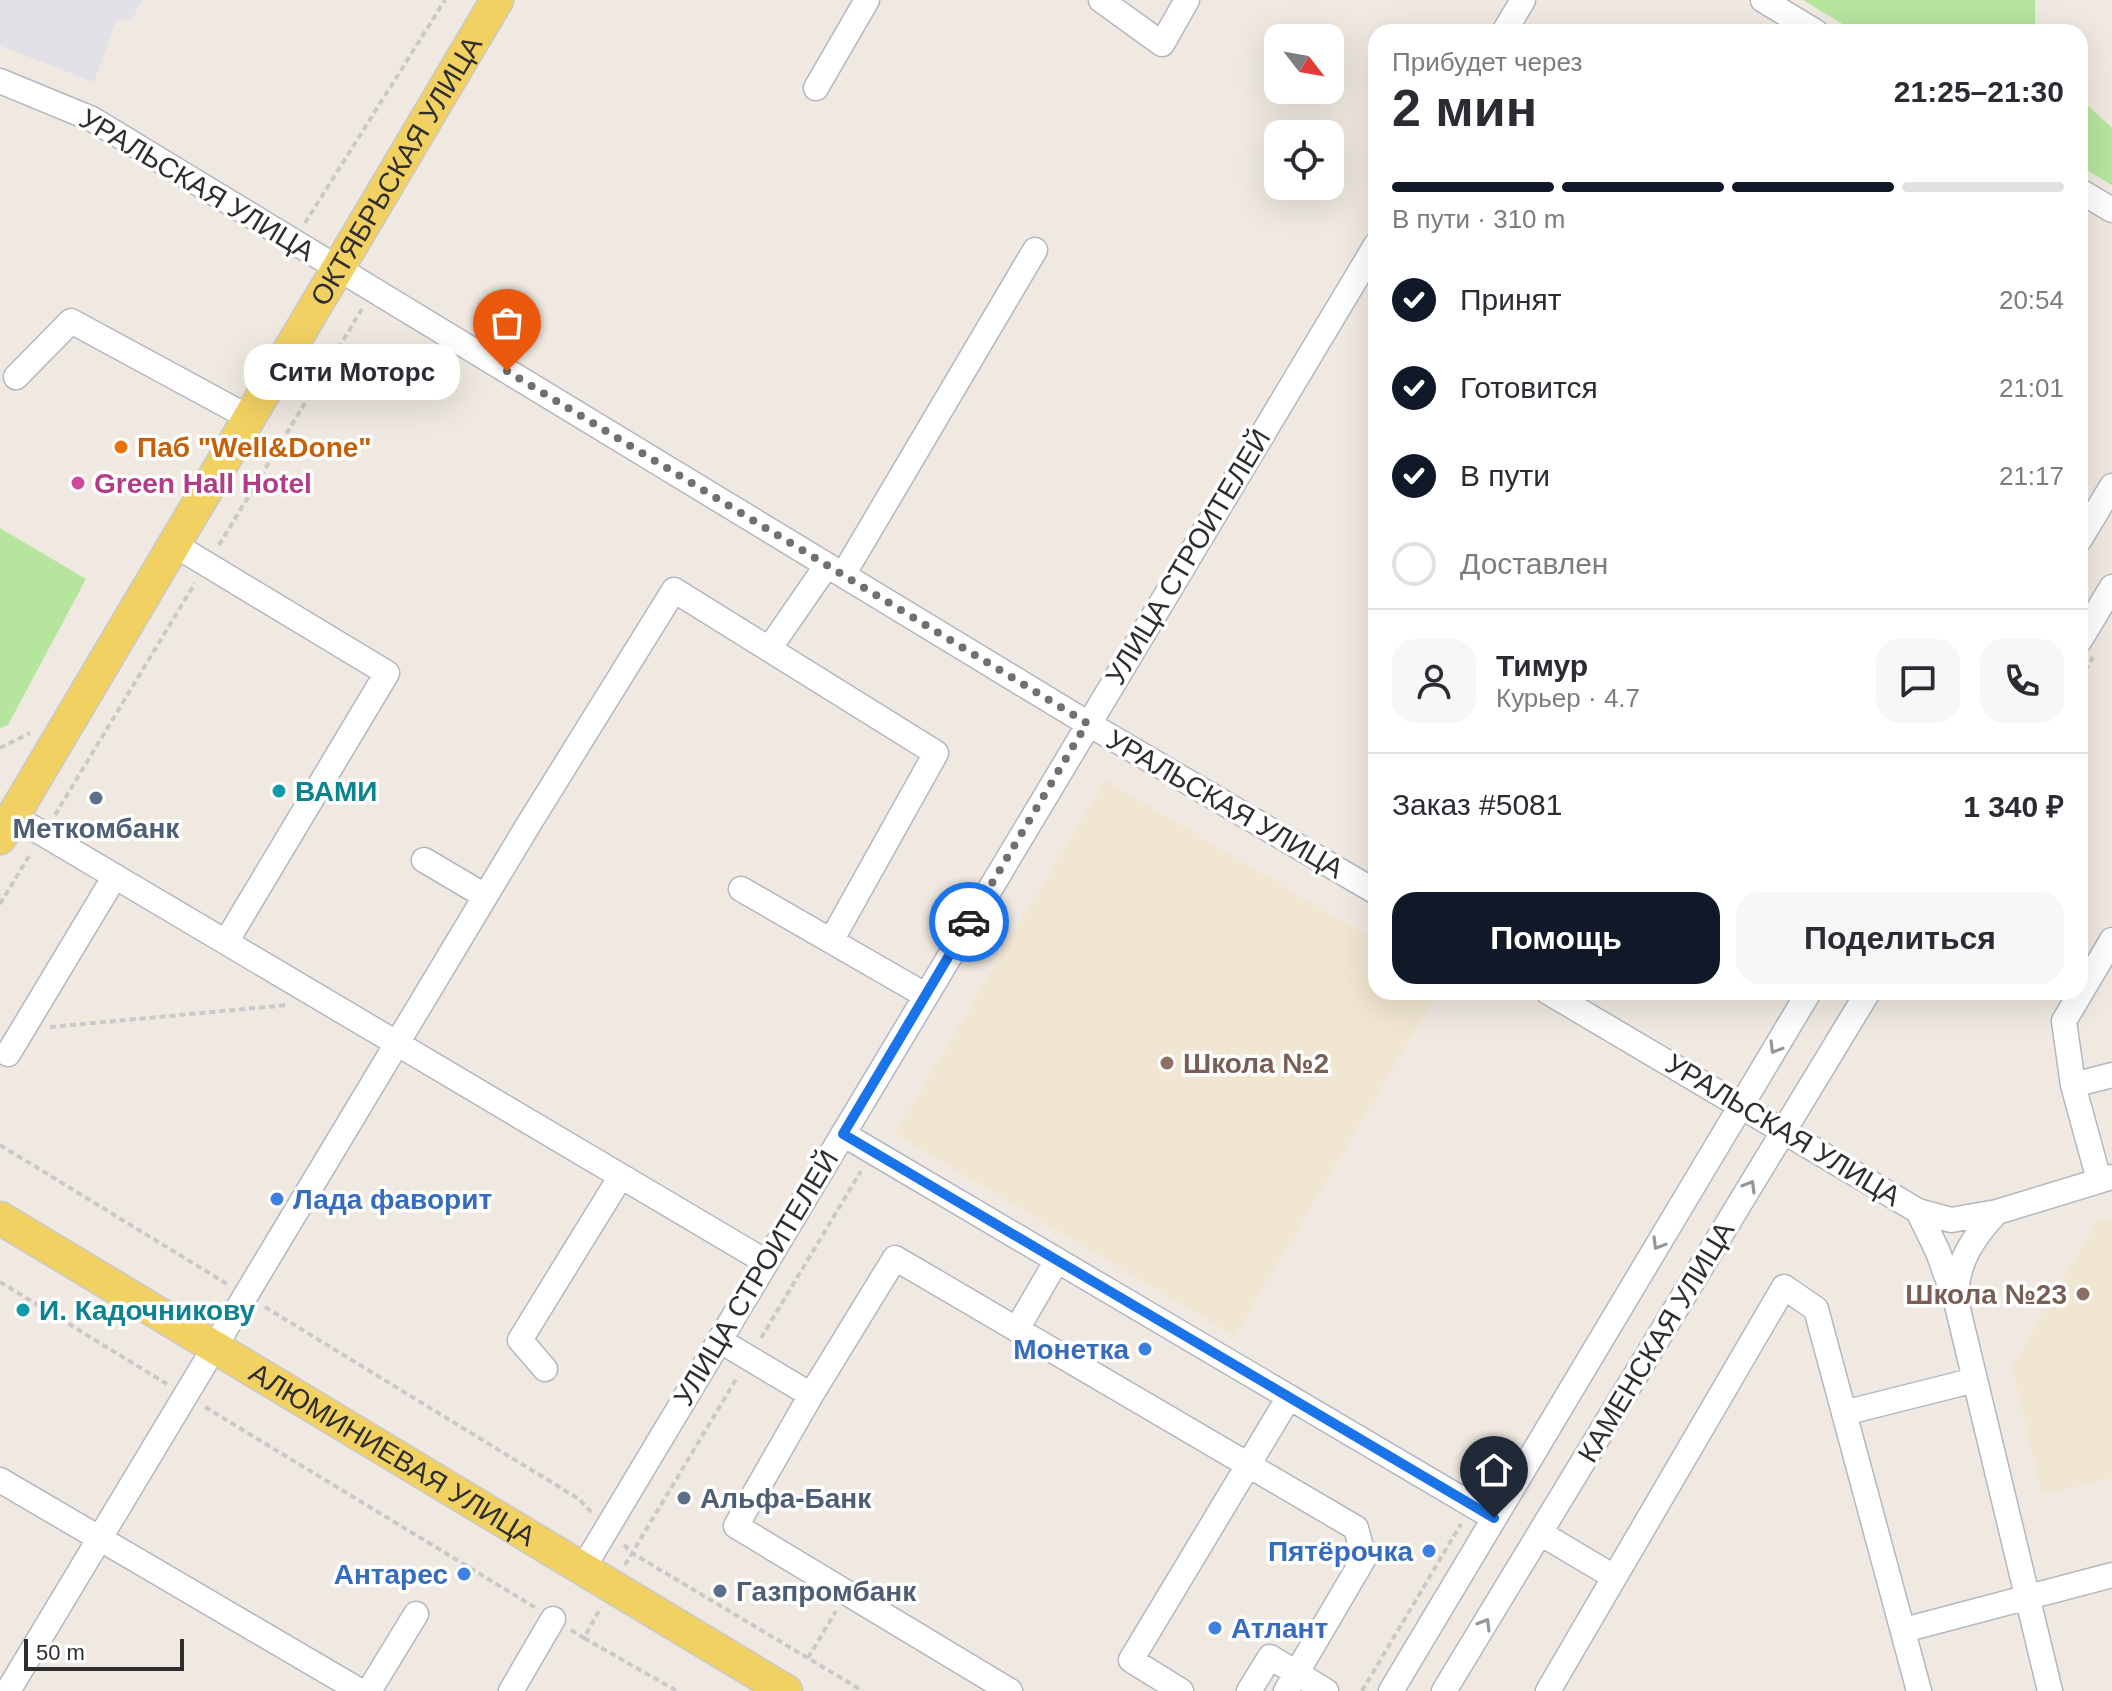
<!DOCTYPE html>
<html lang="ru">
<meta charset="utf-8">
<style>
body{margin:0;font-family:Arial,sans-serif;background:#f7f7f7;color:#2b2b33;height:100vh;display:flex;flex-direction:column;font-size:30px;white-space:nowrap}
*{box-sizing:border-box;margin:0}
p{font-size:26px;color:#7c7c81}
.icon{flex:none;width:44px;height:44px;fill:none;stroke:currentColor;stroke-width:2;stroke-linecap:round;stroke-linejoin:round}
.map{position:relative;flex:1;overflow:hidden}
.sheet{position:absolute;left:1368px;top:24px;width:720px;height:976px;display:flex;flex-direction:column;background:#fff;border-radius:24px;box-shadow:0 8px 32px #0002}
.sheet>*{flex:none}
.needle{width:52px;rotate:121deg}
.fabs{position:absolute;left:1264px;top:24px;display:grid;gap:16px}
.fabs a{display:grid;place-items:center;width:80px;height:80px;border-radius:16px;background:#fff;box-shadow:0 8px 32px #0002;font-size:40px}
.scale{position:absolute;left:24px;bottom:20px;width:160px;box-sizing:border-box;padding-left:8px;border:4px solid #2e2e2e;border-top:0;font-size:22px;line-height:28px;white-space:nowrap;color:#2e2e2e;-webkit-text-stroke:6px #fff;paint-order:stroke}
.pin{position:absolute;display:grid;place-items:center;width:68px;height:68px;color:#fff;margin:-82px -34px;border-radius:50% 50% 50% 0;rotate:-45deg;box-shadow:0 0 8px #0007}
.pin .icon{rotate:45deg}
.courier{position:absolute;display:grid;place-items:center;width:80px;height:80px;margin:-40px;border:6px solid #1a73e8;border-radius:50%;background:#fff;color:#222;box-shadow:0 2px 10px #0007}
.bubble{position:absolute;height:56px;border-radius:24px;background:#fff;box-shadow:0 8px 32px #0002;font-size:26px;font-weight:700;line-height:56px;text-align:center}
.headline em{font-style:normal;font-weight:700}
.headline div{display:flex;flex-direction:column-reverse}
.headline{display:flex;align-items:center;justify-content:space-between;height:136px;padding:0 24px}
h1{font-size:52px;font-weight:700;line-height:60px}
.bar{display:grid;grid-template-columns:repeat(4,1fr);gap:12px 8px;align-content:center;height:96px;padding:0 24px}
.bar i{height:10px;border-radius:6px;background:#e1e1e2}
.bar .current{background:#111827}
.bar p{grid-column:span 4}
.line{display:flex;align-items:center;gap:20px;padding:0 24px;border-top:2px solid #e1e1e2}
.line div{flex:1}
.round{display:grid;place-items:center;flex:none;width:84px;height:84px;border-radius:24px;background:#f7f7f7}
ol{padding:0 24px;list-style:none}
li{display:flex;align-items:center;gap:24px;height:88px}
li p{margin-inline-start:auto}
li .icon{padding:8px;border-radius:50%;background:#111827;color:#fff;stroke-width:4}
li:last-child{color:#7c7c81}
li i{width:44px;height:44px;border:4px solid #e1e1e2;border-radius:50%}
.action{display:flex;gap:16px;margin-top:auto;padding:16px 24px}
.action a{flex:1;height:92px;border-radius:24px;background:#111827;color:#fff;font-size:32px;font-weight:700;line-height:92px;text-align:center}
.action a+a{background:#f7f7f7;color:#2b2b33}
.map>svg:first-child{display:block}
</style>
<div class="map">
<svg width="2112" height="1691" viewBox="0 0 2112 1691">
<rect width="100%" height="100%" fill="#efe9e1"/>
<path fill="#e3e1e8" d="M0 0H142L132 20 117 19 94 82 0 46Z"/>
<path fill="#f0e6d1" d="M1105 780 1376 941V992H1438L1235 1336 895 1134Z
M2112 1217V1478L2042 1494 2012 1367 2097 1221Z"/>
<path fill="#b6e59e" d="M1803 0H2035V32H1856Z
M2080 98 2112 128V185L2080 166Z
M0 528 86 579 8 725 0 728Z"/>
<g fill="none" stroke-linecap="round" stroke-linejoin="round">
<defs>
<path id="minor" d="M1101 0 1162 44 1187 0
M1763 0 1816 32
M1504 32 1523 0
M0 81 92 119 1087 723 1376 892
M816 88 867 0
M2080 191 2112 210
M16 377 71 321 250 418
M2080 539 2112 486
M175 545 387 673 226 942
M843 575 1035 250
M2080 640 2112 587
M769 649 827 565
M13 816 766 1262
M424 860 485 896
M741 889 925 995
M1548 992 1918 1211 1938 1252 1957 1305 2050 1691
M8 1054 115 876
M2073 1085 2112 1075
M843 1134 1494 1518
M2099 1180 2073 1085 2064 1021 2112 940
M1918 1211 1951 1220 1997 1212 2112 1177
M1957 1297C1955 1263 1975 1235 1997 1212
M1017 1329 1057 1260
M719 1340 811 1395 736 1526 1010 1691
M545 1369 520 1340 621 1176
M811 1395 895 1258 1356 1528 1364 1558 1286 1691
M1844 1413 1975 1380
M0 1480 360 1691
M1540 1533 1614 1577
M582 1570 1376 245
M1904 1630 2112 1575
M8 1691 527 827 674 590 936 753 831 941
M369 1691 416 1614
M511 1691 553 1619
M1181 1691 1131 1660 1289 1397
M1249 1691 1270 1657 1326 1691
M1391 1691 1809 992
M1444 1691 1868 992
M1548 1691 1784 1287 1816 1309 1919 1691"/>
<g id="major">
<path id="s1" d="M0 838 497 0"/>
<path id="s2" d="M0 1218 786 1691"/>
</g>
</defs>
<use href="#minor" stroke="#b4b7c1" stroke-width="27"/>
<use href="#major" stroke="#c9c9c9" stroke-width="35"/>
<path stroke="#c9c9c9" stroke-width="4" stroke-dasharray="6 4" stroke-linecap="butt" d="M305 223 445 0
M219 545 362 309
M2080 679 2093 657
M0 748 30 733
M55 815 195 583
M0 904 31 853
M50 1027 288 1005
M0 1145 227 1284
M0 1282 167 1384
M265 1307 579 1499 592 1513
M761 1338 861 1171
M205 1407 536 1608
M624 1545 632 1553 863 1691
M625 1565 738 1376
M571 1630 584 1638 601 1607
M584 1638 677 1691
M808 1658 836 1611
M1362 1691 1461 1524"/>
<use href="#minor" stroke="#fff" stroke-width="24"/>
<use href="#major" stroke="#f2d163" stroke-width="32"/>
</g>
<defs><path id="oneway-chevron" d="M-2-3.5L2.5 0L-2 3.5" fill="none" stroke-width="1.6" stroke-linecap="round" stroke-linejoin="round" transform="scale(2)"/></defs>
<g stroke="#969696">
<use href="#oneway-chevron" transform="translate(1775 1048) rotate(121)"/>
<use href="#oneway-chevron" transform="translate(1750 1186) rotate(-59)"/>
<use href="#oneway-chevron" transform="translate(1658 1244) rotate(121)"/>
<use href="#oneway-chevron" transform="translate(1485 1624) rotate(-59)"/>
</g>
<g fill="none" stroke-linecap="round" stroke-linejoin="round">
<path stroke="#726f6d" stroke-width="8" stroke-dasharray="0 14.4" d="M507 371 1087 723 969 922"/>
<path stroke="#1a73e8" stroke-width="10" d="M969 922 843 1134 1494 1518"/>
</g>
<circle fill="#e8710a" stroke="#fff" stroke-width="3" cx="121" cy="447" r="8"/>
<circle fill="#d1479c" stroke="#fff" stroke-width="3" cx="78" cy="483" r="8"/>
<g fill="#0f9aa8" stroke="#fff" stroke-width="3">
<circle cx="279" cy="791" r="8"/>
<circle cx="23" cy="1310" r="8"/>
</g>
<g fill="#5c6f8a" stroke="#fff" stroke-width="3">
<circle cx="96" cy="798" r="8"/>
<circle cx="684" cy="1498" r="8"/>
<circle cx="720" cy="1591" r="8"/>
</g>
<g fill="#8d6e63" stroke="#fff" stroke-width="3">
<circle cx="1167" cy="1063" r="8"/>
<circle cx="2083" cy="1294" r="8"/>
</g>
<g fill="#3f7fe0" stroke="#fff" stroke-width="3">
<circle cx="277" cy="1199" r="8"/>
<circle cx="1145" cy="1349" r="8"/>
<circle cx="1429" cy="1551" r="8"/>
<circle cx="464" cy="1574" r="8"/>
<circle cx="1215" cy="1628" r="8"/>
</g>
<g text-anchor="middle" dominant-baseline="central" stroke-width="7" stroke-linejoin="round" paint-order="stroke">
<g font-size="28" fill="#2e2e2e" stroke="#fff">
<text stroke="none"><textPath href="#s1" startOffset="776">ОКТЯБРЬСКАЯ УЛИЦА</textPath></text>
<text transform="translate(197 185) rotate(31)">УРАЛЬСКАЯ УЛИЦА</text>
<text transform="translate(1188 557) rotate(-59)">УЛИЦА СТРОИТЕЛЕЙ</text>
<text transform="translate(1225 804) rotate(30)">УРАЛЬСКАЯ УЛИЦА</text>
<text transform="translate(1783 1130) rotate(31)">УРАЛЬСКАЯ УЛИЦА</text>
<text transform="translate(756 1278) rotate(-59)">УЛИЦА СТРОИТЕЛЕЙ</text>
<text transform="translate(1656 1342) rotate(-59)">КАМЕНСКАЯ УЛИЦА</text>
<text stroke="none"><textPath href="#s2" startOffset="458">АЛЮМИНИЕВАЯ УЛИЦА</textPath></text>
</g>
<g font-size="28" font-weight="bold" fill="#c56008" stroke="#fff" text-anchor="start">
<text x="137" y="447">Паб "Well&amp;Done"</text>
</g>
<g font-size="28" font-weight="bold" fill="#b23c85" stroke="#fff" text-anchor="start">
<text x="94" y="483">Green Hall Hotel</text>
</g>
<g font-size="28" font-weight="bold" fill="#0d838f" stroke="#fff" text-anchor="start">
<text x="295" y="791">ВАМИ</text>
<text x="39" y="1310">И. Кадочникову</text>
</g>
<g font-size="28" font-weight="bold" fill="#4e5e75" stroke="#fff" text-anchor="start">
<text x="96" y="828" text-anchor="middle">Меткомбанк</text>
<text x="700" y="1498">Альфа-Банк</text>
<text x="736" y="1591">Газпромбанк</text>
</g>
<g font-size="28" font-weight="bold" fill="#785e54" stroke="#fff" text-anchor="start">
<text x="1183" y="1063">Школа №2</text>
<text x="2067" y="1294" text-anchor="end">Школа №23</text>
</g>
<g font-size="28" font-weight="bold" fill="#366cbe" stroke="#fff" text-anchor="end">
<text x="293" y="1199" text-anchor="start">Лада фаворит</text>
<text x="1129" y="1349">Монетка</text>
<text x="1413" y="1551">Пятёрочка</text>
<text x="448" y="1574">Антарес</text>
<text x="1231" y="1628" text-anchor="start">Атлант</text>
</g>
</g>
</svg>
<div class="fabs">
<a><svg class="needle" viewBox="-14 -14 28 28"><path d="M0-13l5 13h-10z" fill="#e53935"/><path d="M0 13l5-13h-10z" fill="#7c7c81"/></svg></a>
<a><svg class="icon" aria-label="locate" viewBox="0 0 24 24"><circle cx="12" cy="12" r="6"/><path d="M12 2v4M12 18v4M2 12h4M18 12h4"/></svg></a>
</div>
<div class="scale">50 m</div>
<div class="pin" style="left:507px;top:371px;background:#ea580c"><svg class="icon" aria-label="bag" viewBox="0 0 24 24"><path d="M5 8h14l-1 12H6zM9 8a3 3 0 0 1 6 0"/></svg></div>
<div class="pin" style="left:1494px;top:1518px;background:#1f2937"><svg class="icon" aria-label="home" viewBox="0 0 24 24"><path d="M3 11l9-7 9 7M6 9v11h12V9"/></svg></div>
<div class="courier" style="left:969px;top:922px"><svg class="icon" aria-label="car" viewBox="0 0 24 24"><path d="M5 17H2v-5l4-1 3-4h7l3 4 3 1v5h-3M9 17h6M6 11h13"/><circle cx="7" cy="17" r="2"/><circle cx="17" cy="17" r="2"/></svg></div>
<div class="bubble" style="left:244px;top:344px;width:216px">Сити Моторс</div>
<section class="sheet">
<div class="headline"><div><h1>2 мин</h1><p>Прибудет через</p></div><em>21:25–21:30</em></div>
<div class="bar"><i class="current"></i><i class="current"></i><i class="current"></i><i></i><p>В пути · 310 m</p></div>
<ol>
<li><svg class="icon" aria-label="check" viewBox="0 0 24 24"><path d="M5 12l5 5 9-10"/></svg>Принят<p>20:54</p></li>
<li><svg class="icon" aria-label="check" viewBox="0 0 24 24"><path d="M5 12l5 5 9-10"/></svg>Готовится<p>21:01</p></li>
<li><svg class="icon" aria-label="check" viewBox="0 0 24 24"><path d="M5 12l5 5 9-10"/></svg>В пути<p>21:17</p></li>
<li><i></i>Доставлен</li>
</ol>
<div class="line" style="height:144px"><a class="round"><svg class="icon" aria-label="person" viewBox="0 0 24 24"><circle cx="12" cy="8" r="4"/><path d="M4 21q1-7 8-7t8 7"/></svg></a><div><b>Тимур</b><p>Курьер · 4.7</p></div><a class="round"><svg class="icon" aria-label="chat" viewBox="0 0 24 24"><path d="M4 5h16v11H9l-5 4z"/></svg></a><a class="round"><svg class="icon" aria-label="phone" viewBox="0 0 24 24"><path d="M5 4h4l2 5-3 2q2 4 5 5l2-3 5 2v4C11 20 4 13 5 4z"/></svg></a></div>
<div class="line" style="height:104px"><div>Заказ #5081</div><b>1 340 ₽</b></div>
<div class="action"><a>Помощь</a><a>Поделиться</a></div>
</section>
</div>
